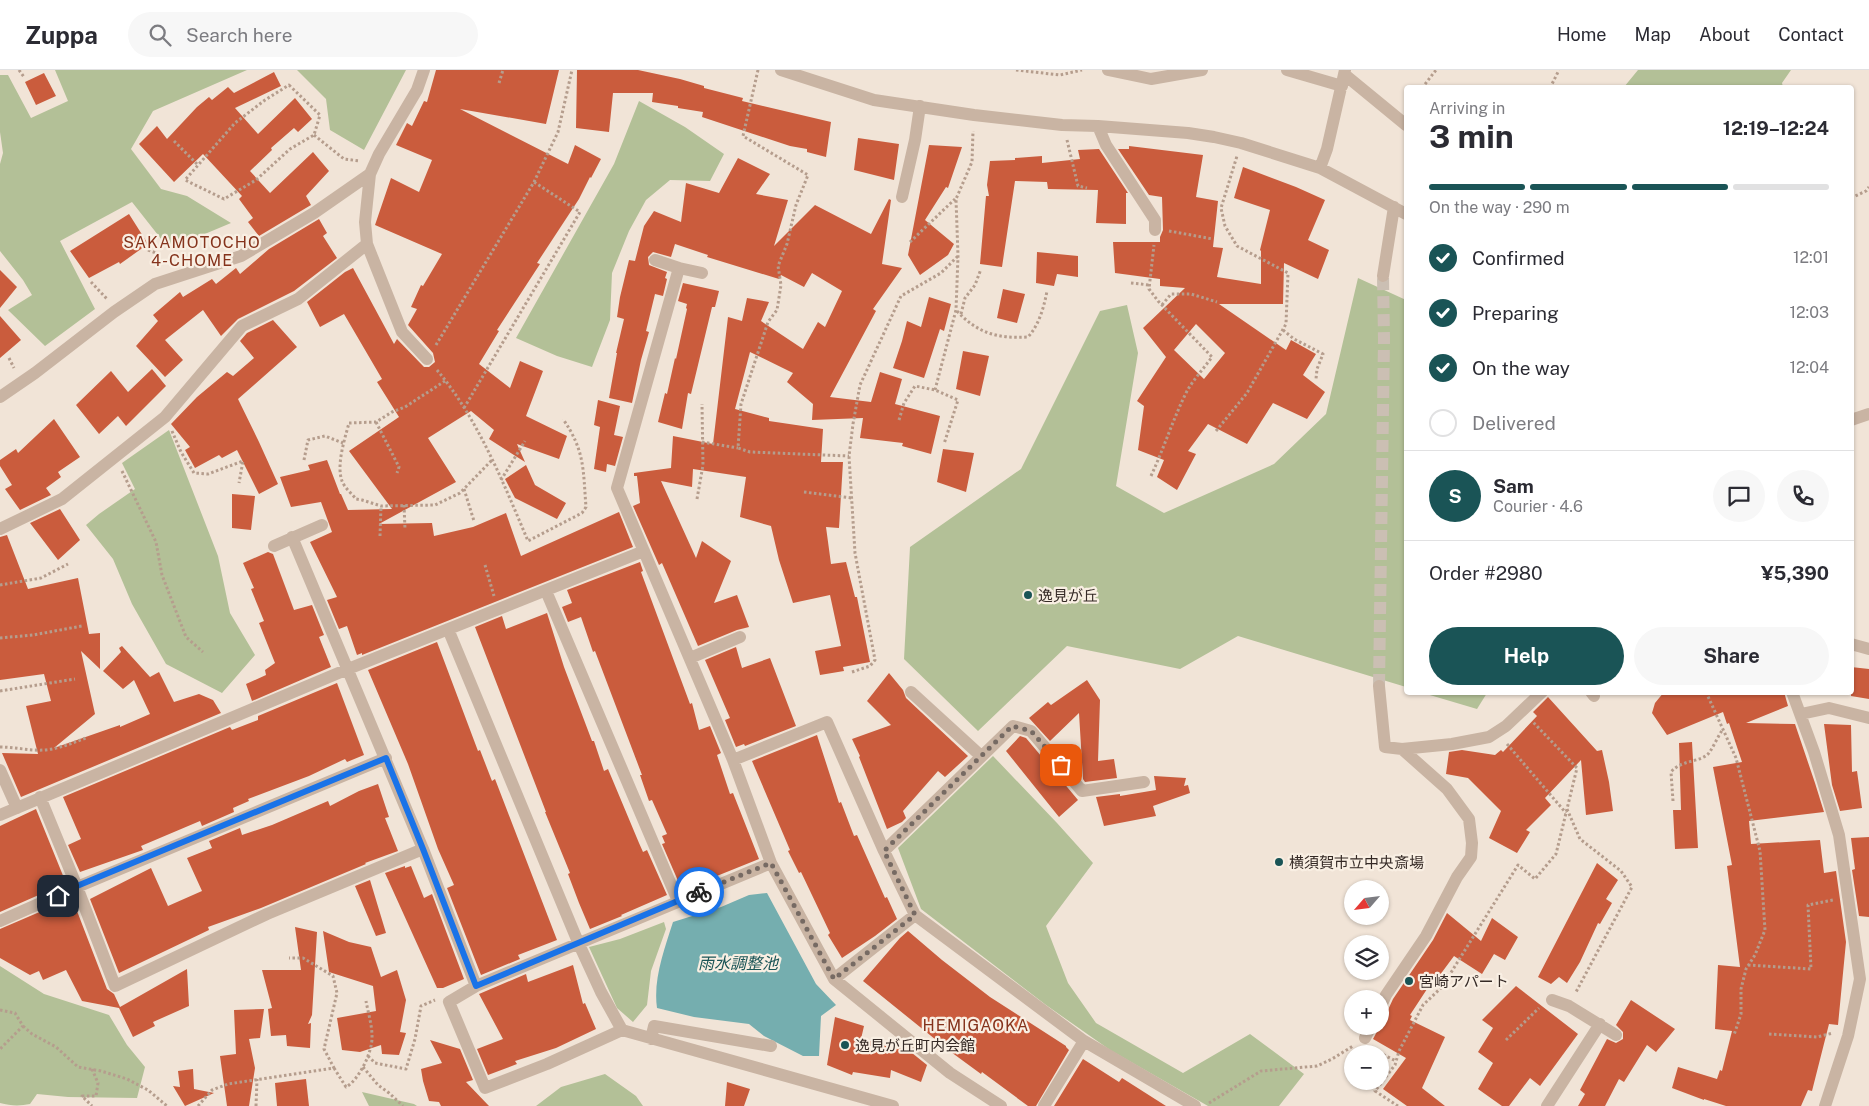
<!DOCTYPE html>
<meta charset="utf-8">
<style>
body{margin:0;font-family:"Public Sans","Noto Sans JP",sans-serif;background:#f7f7f7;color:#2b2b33;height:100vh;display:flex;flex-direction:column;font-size:19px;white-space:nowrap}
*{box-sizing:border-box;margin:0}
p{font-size:16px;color:#7c7c81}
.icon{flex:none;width:28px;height:28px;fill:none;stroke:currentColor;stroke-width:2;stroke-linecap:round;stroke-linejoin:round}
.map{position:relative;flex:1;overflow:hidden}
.details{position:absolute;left:1404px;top:15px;width:450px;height:610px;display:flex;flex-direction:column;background:#fff;border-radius:5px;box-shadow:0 1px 4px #0004}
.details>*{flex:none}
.needle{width:32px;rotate:242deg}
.controls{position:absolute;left:1344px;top:810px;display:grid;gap:10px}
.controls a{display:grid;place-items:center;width:45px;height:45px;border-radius:50%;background:#fff;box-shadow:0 1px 4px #0004;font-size:25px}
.pin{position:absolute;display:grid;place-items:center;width:42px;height:42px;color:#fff;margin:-21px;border-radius:10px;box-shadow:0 2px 8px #0006}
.courier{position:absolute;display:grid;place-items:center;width:50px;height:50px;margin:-25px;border:4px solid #1a73e8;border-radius:50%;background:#fff;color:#222;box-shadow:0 1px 6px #0007}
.summary em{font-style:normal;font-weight:700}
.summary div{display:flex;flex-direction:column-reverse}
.summary{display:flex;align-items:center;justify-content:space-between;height:85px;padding:0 25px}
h1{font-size:32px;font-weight:700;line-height:38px}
.bar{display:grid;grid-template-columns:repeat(4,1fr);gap:8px 5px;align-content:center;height:60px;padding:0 25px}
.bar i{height:6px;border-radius:4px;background:#e1e1e2}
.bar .selected{background:#1a5456}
.bar p{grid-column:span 4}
.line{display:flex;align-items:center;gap:12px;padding:0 25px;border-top:1px solid #e1e1e2}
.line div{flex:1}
.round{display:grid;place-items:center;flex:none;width:52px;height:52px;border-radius:26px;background:#f7f7f7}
ol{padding:0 25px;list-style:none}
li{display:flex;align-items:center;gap:15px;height:55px}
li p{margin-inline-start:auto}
li .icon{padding:5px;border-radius:50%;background:#1a5456;color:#fff;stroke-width:4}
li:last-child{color:#7c7c81}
li i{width:28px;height:28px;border:2px solid #e1e1e2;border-radius:50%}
.cta{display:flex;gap:10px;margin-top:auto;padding:10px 25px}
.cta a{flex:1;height:58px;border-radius:30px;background:#1a5456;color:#fff;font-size:20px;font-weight:700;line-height:58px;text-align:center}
.cta a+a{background:#f7f7f7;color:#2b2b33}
header{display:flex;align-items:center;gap:30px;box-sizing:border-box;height:70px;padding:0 25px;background:#fff;border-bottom:1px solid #e1e1e2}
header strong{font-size:24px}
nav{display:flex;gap:28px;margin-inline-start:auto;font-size:18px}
.search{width:350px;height:45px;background:#f7f7f7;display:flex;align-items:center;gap:12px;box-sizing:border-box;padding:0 18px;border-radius:28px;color:#7c7c81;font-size:19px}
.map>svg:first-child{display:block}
</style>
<header>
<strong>Zuppa</strong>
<div class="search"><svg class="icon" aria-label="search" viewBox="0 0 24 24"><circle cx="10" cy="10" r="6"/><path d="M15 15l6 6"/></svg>Search here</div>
<nav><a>Home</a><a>Map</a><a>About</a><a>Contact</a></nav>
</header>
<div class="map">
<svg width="1869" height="1036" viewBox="0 0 1869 1036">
<rect width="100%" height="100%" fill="#f1e4d7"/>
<path fill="#b3c097" d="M55 0H247L153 41 131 79 161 119 187 126 231 153 169 179 132 132 60 171 95 239 45 276 8 240 32 225 23 210 0 181V94L3 83 0 62V5H8L31 48 68 31Z
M297 0H406L364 80 330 60 326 29Z
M1638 0H1791L1782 13 1783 17H1624Z
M639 31 685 57 724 84 710 111 670 110 646 130 629 161 612 203 610 250 592 297 557 286 516 268 614 94Z
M1358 208 1406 230V617L1238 566 1180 599 1067 576 978 661 904 589 910 477 1021 399 1100 241 1127 235 1138 283 1116 416 1164 443 1274 394 1326 344Z
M169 360 218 486 230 543 255 585 222 623 166 594 132 534 113 489 86 455 99 444 135 419 122 393Z
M1423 623H1487L1477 639Z
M993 686 1057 753 1093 793 1046 856 1068 913 1096 953 1183 1003 1250 964 1304 1004 1279 1036H1208L1110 980 1046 935 921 839 898 778Z
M664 852 666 859 651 901 647 935 633 952 617 938 589 877 620 869Z
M0 896 44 924 109 945 127 975 145 997 137 1028 68 1027 37 1024 30 1034C20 1036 11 1036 0 1033Z
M605 1004 636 1026 643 1036H536L561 1017Z
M362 1022 414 1034 417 1036H369Z"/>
<path fill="#75aeaf" d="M767 823 816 914 836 935 821 946 819 986H803L764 966 749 954 694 947 657 938C653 910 664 880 673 852L721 837 749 825Z"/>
<path fill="#ca5c3d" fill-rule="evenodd" d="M436 0H559L546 54 460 39 568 94 575 75 601 89 591 108 590 107 579 129 537 193 540 194 497 260 499 261 479 294 510 318 520 291 543 301 526 346 567 366 559 389 517 374 525 392 489 369 494 360 471 341 428 368 456 412 379 454 432 453 434 466 473 457 506 443 521 486 619 442 633 477 362 585V583L357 585 347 556 339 559 327 530 337 527 310 472 332 462 321 432 291 437 280 407 310 400 308 395 327 390 340 424H341L348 440 392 439 349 381 399 347 377 312 382 309 344 244 320 257 307 232 345 202 353 198 394 274 397 269 424 297H429L435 292 433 283 408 255 417 239 411 237 421 215 423 216 442 184 375 155 391 108 419 122 432 90 396 75 407 53 412 56 424 31 427 32Z
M577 0H638L680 9 704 16V18L743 28 742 31 831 52 826 87 807 82V79L790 76 702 47 703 42 678 38V36L652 32 653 23H613L609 62 576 58Z
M274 2 281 16 235 38 258 64 295 28 312 49 298 62 294 58 271 78 272 80 250 101 270 123 313 82 329 101 306 126 311 135 259 166 248 152 253 148 239 129 242 126 203 84 174 112 139 74 157 56 167 69 197 37 209 27 212 30 228 17 234 23Z
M44 3 56 26 36 35 25 12Z
M858 68 899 74 894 110 854 100Z
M929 75 962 77 948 118 946 117 925 150 954 174 948 185 920 205 908 185Z
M1129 76 1203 85 1196 127 1218 131 1213 177 1223 178 1217 207 1261 214V181L1260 180 1270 140 1234 128 1243 97 1296 117 1325 130 1308 170 1329 180 1318 209 1284 193 1283 234H1219L1286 280 1291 270 1316 284 1303 305 1325 322 1307 349 1273 333 1247 374 1208 354 1188 381 1196 384 1177 420 1157 407 1164 390 1138 380 1144 336 1137 331 1166 287 1143 258 1185 218 1160 216V209L1115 203 1113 172H1160V167L1163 160 1162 127 1149 125 1118 79H1129ZM1196 254 1225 283 1204 309 1174 280Z
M1099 79 1128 123H1126V154L1096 153 1098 120 1048 119 1047 112 1015 111 1002 197 980 194 986 126H989L987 115 990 91 1015 90V88L1042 86V93L1080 89 1078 80Z
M738 88 770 104 756 124 788 130 774 176 815 135 871 164 889 129 891 130 882 194 902 198 873 239 876 241 830 327 871 332 880 302 902 309 895 334 940 346 931 384 902 376 903 373 860 368 863 348 812 350 813 334 787 312 793 303 750 282 735 339 769 348V351L823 359 821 392H843L839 458 826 457 831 494 846 492 855 527H857L870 592 843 597 844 601 820 605 815 581 841 576 830 525 793 533 779 490 771 456 740 447 746 407 693 399 692 417 661 411 696 488 702 471 731 491 714 533 737 525 749 557 737 560 698 576 662 493 659 495 633 436 640 433 637 406H634V403L671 398 673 366 713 374 728 247 742 251 747 228 769 232 761 251 803 279 818 252 825 257 842 221 812 203 804 217 781 205 779 209 707 187 708 185 675 174 671 187 653 182 648 187 649 195 667 202 665 208 667 209 663 226 655 224 646 261 649 262 641 290 632 333 609 328 617 283H616L624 249 617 247 620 227 629 190 635 191 644 156 654 141 681 152 686 113 719 123Z
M129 144 148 174 120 194 119 192 89 208 70 181Z
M319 149 327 163 323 166 337 188 294 221 238 249 221 266 203 240 165 270 183 290 165 307 136 276 158 251 153 245 180 222 183 227 212 209 216 214 236 198 240 204 269 179Z
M1037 182 1078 186V207L1057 204 1054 216 1036 213Z
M0 200 17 217 0 238Z
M683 213 719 221 715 237H712L691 324 688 323 682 359 658 352 665 323 667 324 675 288 676 289 687 239 686 238 687 234 678 231Z
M1003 219 1025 224 1017 253 997 248Z
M929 227 951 234 944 261 940 259 924 308 893 298 902 271 907 251 921 257Z
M0 246 21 270 0 288Z
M273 250 297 277 238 329 259 372 278 414 259 424 237 380 222 388 219 385 195 398 185 380 190 377 171 354 197 327 227 302 233 306 254 288 240 271 247 263Z
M963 281 989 286 980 326 956 319Z
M152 299 166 316 126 356 118 346 99 364 76 335 111 301 128 322Z
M598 330 620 336 614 365 623 367 615 396 607 394 606 402 594 399 600 357 594 355Z
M54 349 80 387 58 402 61 407 46 418 51 425 20 440 5 419 12 415 0 396V390L16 379 18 383Z
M943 379 974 383 966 422 937 412Z
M526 395 535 415 566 433 557 449 515 428 505 409Z
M232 424 255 426 251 460 232 458Z
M60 439 80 470 58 490 30 453Z
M7 465 28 519 78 508 89 564 100 563V599L81 581 95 644 54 678 120 655V657L150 644 134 610 123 619 103 601 121 582 119 578 122 576 150 607 159 602 174 632 199 624 213 630 221 643 21 727 2 683 38 684 26 636 51 631 44 604 0 610V467Z
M268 482 273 484 294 540 312 535 324 565 319 567 331 597 252 631 246 614 266 605 265 600 275 593 259 553 264 551 251 519 254 518 243 493Z
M640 492 643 501 641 502 690 634 692 633 699 660 710 656 721 683 717 685 730 724 733 723 759 789 682 820 662 774 665 773 662 766 667 764 652 730 649 731 640 705H642L595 581 593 582 581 547 568 552 562 537 572 533 567 520Z
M547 543 564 597 592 671H594L604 701 608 699 639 773 643 782 647 780 667 825 621 845 622 846 590 859 579 833 568 804 570 803 545 742H546L475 557 502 546 506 559Z
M437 572 478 681 480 680 492 711 495 709 557 870 518 885 520 889 481 905 447 818 454 815 438 779 408 694 368 600Z
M736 577 742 598 770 588 796 656 745 676 744 674 736 677 725 650 730 648 705 590Z
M1851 597 1869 599V629L1851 626Z
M889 603 903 620 906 628 968 686 945 707 938 701 903 741 906 748 902 752 887 759 859 687 860 686 852 669 891 655 867 631Z
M1087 610 1100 630 1098 691 1114 689 1117 708 1085 712 1083 709 1079 643 1050 671 1029 648 1048 632 1051 635Z
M337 613 364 685 347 692 345 689 309 706 248 729 249 731 233 738 234 742 202 756 200 751 141 776 143 780 80 802 68 775 81 769 63 727 230 657 232 660 258 650V646Z
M1664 622H1784L1788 636 1746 653 1795 654 1815 713 1824 742 1749 751 1751 774 1820 770 1824 803 1836 801 1846 872 1838 955 1829 954 1812 1021 1808 1020 1801 1036H1726L1704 1029V1030L1672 1018 1678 997 1717 1009 1720 1000 1722 1001 1732 961 1715 959 1718 895 1740 897 1727 796 1732 795 1713 697 1742 692 1729 653 1727 654 1723 642 1667 665 1652 643 1655 633Z
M1548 627 1597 681 1602 680 1609 712 1613 741 1586 745 1581 690 1545 728 1551 735 1526 760 1530 762 1517 783 1489 768 1501 741 1468 708 1446 704 1449 682 1462 680 1495 685 1501 680 1503 682 1537 646 1533 642Z
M1824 654 1851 655 1852 702 1857 701 1862 738 1840 741 1832 715Z
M817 665 839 733 841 732 854 766 857 765 885 828 887 827 897 849 875 866 842 888 828 865 830 863 801 802 799 803 788 781 790 780 752 691Z
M1020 666 1026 668 1078 730 1059 747 1006 681Z
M1692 672 1698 778 1675 779 1673 740H1681L1679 673Z
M1154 706 1186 708 1184 716 1188 715 1190 723 1153 736 1156 746 1104 756 1096 727 1120 724V726L1156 720Z
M378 714 389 747 385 748 398 781 365 793 366 794 261 838 208 857 209 860 119 903 90 829 151 798 168 836 202 821 187 788 212 778 209 771 240 758 242 765 272 755 328 731 330 736 359 721Z
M36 739 66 813 0 842V756Z
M1869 767V847L1859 846 1852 800 1855 799 1851 768Z
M1597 793 1618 810 1606 829 1612 833 1600 854 1598 853 1580 892 1567 913 1559 907 1551 914 1538 907Z
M405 796V798L411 796 424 828 432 824 464 909 443 918H437L385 803Z
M370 810 386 863 376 866 355 816Z
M72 828 107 919 114 924 120 937 187 899 189 936 153 952 155 956 133 967 119 938 82 931 66 900 43 910 39 901 30 905 0 888V859Z
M1447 843 1481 871 1492 848 1518 867 1505 890 1494 884 1482 904 1454 886 1431 917 1429 916 1410 945 1412 946 1410 950 1445 967 1422 1018 1445 1036H1407L1383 1019 1406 988 1373 969 1380 956 1381 946 1387 942 1393 929 1433 870Z
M295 857 317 862 312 945 308 954 311 953 310 978 287 976 286 965 271 966 268 939 272 938 262 900H301Z
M323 861 349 872 371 877 381 907 397 900 406 930 400 962 406 963 399 985 382 984 381 975 360 982 342 980 337 948 376 941 373 916 329 902Z
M908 861 942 890 990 927 1066 976V977L1069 980 1036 1036H1028L982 1002 981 1004 951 982 863 911 900 868Z
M573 895 583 934 585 933 596 959 556 978 515 991 517 994 488 1005 477 979 503 969 479 924 526 904 528 912Z
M1516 916 1578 964 1540 1016 1530 1008 1509 1036H1502L1478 1019 1493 993 1478 982 1493 958 1482 950Z
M1631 930 1675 959 1656 982 1647 975 1624 1012 1619 1009 1605 1036H1578L1585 1024 1580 1020 1607 969 1616 973 1623 969V962L1616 955Z
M264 939 260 968 249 969 255 998 249 1036H227L220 986 236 984 234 940Z
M835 947 864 956 861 969 907 979 927 995 921 1012 891 1000 890 1008 853 1002 852 1005 827 995Z
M430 970 460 979 473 1010 466 1012 489 1036H441L439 1032 429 1031 423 1011 421 999 442 993Z
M1083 989 1119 1012 1122 1008 1166 1036H1054Z
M193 999 194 1019 214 1023 185 1036 173 1016 180 1017 178 1001Z
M306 1009 309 1036H277L275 1013Z
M727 1012 750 1019 744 1036H725Z"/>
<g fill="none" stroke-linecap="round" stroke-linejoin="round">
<path stroke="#cbbfb3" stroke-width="12" stroke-dasharray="12 6" stroke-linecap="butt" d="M1379 616 1384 270 1383 206"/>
<path stroke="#b59d8d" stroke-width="3" stroke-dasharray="2.5 2.5" stroke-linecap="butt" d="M19 0 24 7
M758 0 743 66 808 105 796 135 787 174 778 196 781 215 777 240 768 252 741 334 738 378 750 382 849 386
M1016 0 1060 5 1082 0
M499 13 503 0
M289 15 320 45 314 65 290 79 256 110 224 129 185 110 235 53 265 30Z
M1422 18 1436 0
M1550 18 1559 0
M314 65 344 89 360 91
M1067 70 1078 116 1087 118
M174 71 198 95
M1851 128 1866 121 1869 117
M1169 161 1213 169
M910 172 955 129
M148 180 156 183 158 198
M91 212 107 229
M1131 213 1149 215
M1162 235 1171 224H1191L1217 232
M957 241C977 263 998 269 1028 267 1039 255 1044 237 1047 221
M961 244 965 228 975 215 981 199
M1283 260 1294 269 1323 284 1317 299 1316 309
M436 275 534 112 558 62 572 0
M9 288 14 298
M437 300C478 349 503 412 528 471L582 443 586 437C583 399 585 381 563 349
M445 311 405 337 392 342 376 352 349 353C345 368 336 395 342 411 344 417 352 424 356 429L362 430 381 436 435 435 460 423 492 390
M935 320 956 240 958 186 956 129 972 92 973 61
M464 338 580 142 534 112
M899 350 904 333 915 316 935 320 958 330 944 374
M376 352 399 397 397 403
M172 361 181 382 194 403 208 404 243 391 239 413
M1216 361 1247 323 1286 254 1288 203 1237 176 1225 156 1221 138 1237 86
M702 372 738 378
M304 390 308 370 325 366 343 373
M122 401 156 472 162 505 186 567 203 582
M1151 406C1164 378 1173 349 1187 321 1194 309 1204 298 1212 287L1158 231 1149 219 1154 175
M501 410 525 371
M464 419 474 451
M804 422 852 428
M697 429 703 395 702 334
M404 435 405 459
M380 466 381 436
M485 495 494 526
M0 515 41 508 68 494
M0 568 33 565 82 556
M852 602 870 596 875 590 855 483 849 386 853 354 860 315 901 226 941 203 958 186
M0 621 75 609
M1706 622 1736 688 1760 781 1765 860 1755 885 1746 899 1741 919V944L1734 965
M1507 674 1566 743
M0 677C15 677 30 681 44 680 59 679 72 673 86 668
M1673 731 1671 702C1682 689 1700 693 1709 683 1714 676 1718 666 1723 659
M1567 739 1580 769 1621 801 1632 817 1576 922
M1748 895 1811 899 1808 835 1833 830
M0 940 15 943 23 956 0 979
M23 956 32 964 56 977 78 997 101 1001 127 1009 148 1020 167 1036
M1769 964 1817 967 1833 963
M1506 970 1539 938
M1375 979 1378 982 1396 991
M368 986 375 993 406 999 415 969 421 936 435 930
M363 997 378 1015 389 1023 403 1036
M334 998 346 1017C359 1010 373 981 372 966 372 955 368 942 366 931
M92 999 98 1013 96 1026H82L92 1036
M1209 1033 1261 1001 1317 996 1332 989 1353 976
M198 1036 212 1020 228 1014 334 998 324 979 337 923 333 906 303 888H289
M256 1036 257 1009
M1398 1036 1375 1021 1395 995 1399 981 1423 935 1442 917 1518 795 1535 809 1556 784 1577 698 1532 651"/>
<path stroke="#c9b4a3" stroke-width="12" d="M781 0 874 30 974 45 1062 55 1098 56 1188 63 1214 67 1241 73 1320 98 1406 144
M1108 0 1151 9 1202 0
M1287 0 1342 16
M1344 4 1406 55
M1098 56 1106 75 1155 150V160
M1320 98 1327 79 1345 0
M370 104 365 152 367 174 402 262 427 289
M902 127 915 70 920 36
M655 190 679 198 702 203
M679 198 617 418 733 690 771 793 834 909 950 1003 1001 1036
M1383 206 1394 137
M0 327 35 303 114 242 155 214 241 186 314 143 370 104 379 84 417 20 424 0
M1851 350 1869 344
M0 459 62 429 165 347 242 256 298 229 367 174
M292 467 423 779 476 916
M274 476 322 455
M546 521 678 831
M448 559 578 872 601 922 622 960 893 1036
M1851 574 1869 579
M690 588 740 567
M1379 616 1385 677 1402 679 1452 674 1489 667 1506 656 1542 622
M911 622 981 686
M1591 622 1594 626
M1792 622 1814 682 1839 765 1860 909 1848 966 1825 1036
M1801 644 1829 638 1869 648
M733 690 827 652 884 781 915 845 1084 971 1195 1036
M0 700 17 738
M40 727 77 817 386 688
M0 745 348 599 644 481
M884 781 1013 656 1031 661 1082 721 1144 712
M0 851 77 817 115 916 267 844 423 779
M834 909 915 845
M1552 930 1569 936 1616 965
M1380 938 1386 925 1426 866 1457 807 1471 787 1472 773 1469 749 1447 719 1402 679
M622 960 547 994 485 1018 449 932 476 916 771 793
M1365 968 1371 956
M651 969 654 956 771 976
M1044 1036 1084 971
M1547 1036 1600 954"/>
</g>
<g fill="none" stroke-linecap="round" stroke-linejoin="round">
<path stroke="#766a63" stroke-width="5" stroke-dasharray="0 9" d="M699 822 771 793 834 909 915 845 884 781 1012 656 1031 661 1061 695"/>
<path stroke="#1a73e8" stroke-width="6" d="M58 826 77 816 386 688 423 779 476 916 699 822"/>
</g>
<g fill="#1a5456" stroke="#f9efe3" stroke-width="2">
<circle cx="1028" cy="525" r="5"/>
<circle cx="1279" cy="792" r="5"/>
<circle cx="1409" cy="911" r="5"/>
<circle cx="845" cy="975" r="5"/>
</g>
<g text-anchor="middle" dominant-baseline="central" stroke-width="4.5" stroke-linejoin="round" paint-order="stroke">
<g font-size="15" fill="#342925" stroke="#f9efe3" text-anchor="start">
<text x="1038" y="525">逸見が丘</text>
<text x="1289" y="792">横須賀市立中央斎場</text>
<text x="1419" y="911">宮崎アパート</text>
<text x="855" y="975">逸見が丘町内会館</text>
</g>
<g font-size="16" letter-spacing="1" fill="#85331c" stroke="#f9efe3">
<text x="192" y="172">SAKAMOTOCHO<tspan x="192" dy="18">4-CHOME</tspan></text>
<text x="976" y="955">HEMIGAOKA</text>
</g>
<g font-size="16" font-style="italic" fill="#1a5456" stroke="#f9efe3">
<text x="738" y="893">雨水調整池</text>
</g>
</g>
</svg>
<div class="controls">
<a><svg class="needle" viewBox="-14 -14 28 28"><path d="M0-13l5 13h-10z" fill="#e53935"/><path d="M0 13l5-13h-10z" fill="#7c7c81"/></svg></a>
<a><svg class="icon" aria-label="layers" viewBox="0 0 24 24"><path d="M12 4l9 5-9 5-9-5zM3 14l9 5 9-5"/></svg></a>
<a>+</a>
<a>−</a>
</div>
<div class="pin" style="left:1061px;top:695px;background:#ea580c"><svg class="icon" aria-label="bag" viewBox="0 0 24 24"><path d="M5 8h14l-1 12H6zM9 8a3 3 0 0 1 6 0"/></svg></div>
<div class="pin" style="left:58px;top:826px;background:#1f2937"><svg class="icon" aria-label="home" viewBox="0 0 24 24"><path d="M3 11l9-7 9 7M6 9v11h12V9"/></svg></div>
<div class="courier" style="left:699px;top:822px"><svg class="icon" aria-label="bike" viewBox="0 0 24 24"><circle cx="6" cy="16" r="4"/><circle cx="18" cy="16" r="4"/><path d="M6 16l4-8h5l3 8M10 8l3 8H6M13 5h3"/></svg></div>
<section class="details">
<div class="summary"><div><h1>3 min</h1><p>Arriving in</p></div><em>12:19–12:24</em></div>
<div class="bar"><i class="selected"></i><i class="selected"></i><i class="selected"></i><i></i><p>On the way · 290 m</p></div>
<ol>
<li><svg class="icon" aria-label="check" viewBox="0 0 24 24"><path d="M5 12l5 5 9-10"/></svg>Confirmed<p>12:01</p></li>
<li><svg class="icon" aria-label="check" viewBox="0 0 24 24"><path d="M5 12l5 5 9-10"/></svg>Preparing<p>12:03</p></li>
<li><svg class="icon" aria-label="check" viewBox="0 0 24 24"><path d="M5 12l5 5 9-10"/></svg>On the way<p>12:04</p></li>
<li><i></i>Delivered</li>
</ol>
<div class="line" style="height:90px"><b class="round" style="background:#1a5456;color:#fff">S</b><div><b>Sam</b><p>Courier · 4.6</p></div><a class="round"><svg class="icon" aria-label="chat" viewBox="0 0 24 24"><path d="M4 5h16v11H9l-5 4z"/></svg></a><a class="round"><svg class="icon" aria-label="phone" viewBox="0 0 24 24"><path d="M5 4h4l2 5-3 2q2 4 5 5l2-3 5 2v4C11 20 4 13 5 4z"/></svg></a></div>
<div class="line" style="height:65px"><div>Order #2980</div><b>¥5,390</b></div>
<div class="cta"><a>Help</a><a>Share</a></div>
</section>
</div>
